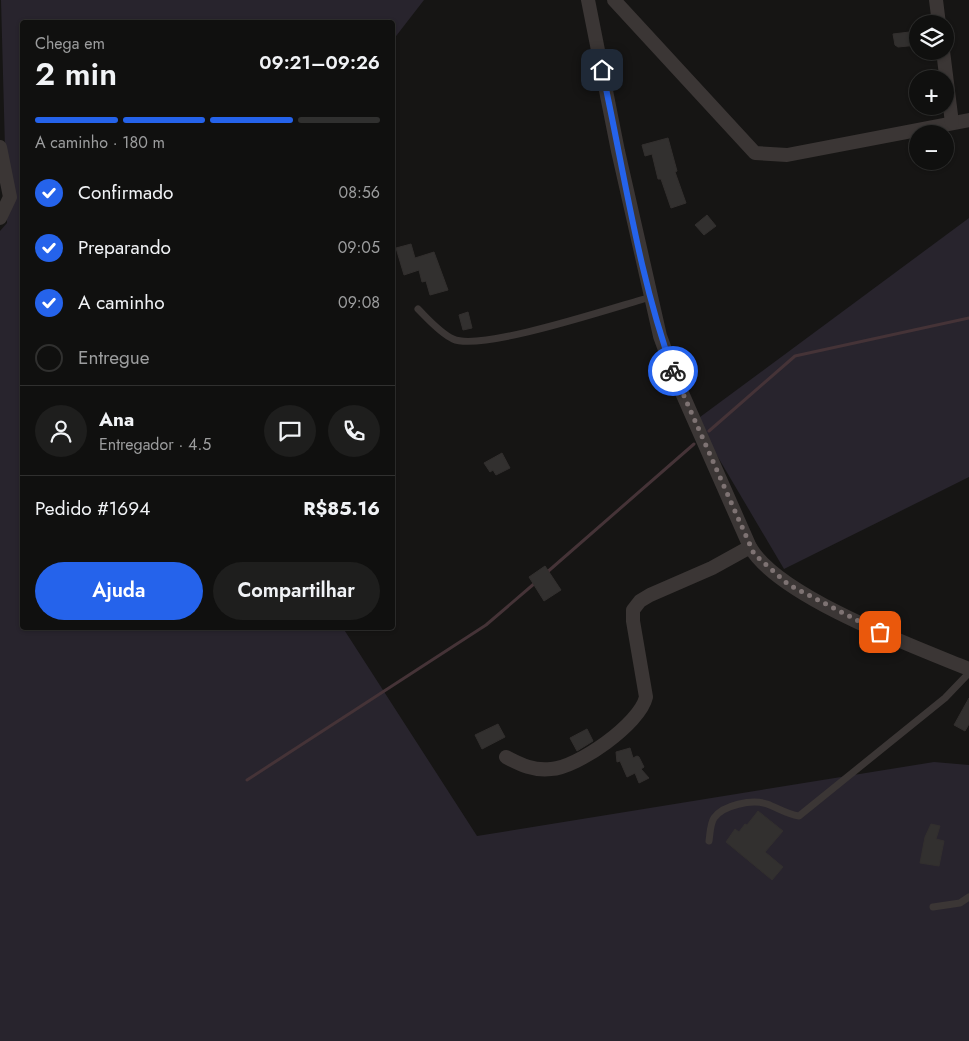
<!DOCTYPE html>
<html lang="pt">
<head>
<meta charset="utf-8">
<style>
  :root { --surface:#10100f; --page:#1e1e1d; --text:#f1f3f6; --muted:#9c9d9e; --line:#30302f; --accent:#2563eb }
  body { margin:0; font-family:Jost,sans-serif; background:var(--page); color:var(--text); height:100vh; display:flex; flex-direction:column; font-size:19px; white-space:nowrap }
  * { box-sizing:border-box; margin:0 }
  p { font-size:16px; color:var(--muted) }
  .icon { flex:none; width:28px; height:28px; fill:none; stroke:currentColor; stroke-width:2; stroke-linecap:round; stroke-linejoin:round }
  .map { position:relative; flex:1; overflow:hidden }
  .panel { position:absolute; left:20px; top:20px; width:375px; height:610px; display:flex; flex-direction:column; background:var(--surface); border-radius:5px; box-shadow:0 1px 4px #0004,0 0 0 1px var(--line) }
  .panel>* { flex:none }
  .tools { position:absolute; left:909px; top:15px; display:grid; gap:10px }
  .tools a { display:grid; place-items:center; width:45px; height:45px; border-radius:50%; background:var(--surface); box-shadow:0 1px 4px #0004,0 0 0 1px var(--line); font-size:25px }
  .pin { position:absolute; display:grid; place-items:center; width:42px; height:42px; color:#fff; margin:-21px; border-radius:10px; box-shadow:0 2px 8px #0006 }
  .courier { position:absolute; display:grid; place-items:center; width:50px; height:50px; margin:-25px; border:4px solid #2563eb; border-radius:50%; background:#fff; color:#222; box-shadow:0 1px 6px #0007 }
  .overview em { font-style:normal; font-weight:600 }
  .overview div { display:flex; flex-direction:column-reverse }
  .overview { display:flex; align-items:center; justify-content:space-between; height:85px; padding:0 15px }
  h1 { font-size:32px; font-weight:600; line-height:38px }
  .bar { display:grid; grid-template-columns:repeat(4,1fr); gap:8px 5px; align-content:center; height:60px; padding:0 15px }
  .bar i { height:6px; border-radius:4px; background:var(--line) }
  .bar .active { background:var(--accent) }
  .bar p { grid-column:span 4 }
  .line { display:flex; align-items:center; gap:12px; padding:0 15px; border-top:1px solid var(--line) }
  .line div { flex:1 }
  .round { display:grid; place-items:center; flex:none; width:52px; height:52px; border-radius:26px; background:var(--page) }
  ol { padding:0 15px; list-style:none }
  li { display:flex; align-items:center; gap:15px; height:55px }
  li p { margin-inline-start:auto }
  li .icon { padding:5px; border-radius:50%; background:var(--accent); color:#fff; stroke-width:4 }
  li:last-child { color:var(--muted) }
  li i { width:28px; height:28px; border:2px solid var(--line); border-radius:50% }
  .action { display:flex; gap:10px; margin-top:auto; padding:10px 15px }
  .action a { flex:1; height:58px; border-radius:30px; background:var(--accent); color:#fff; font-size:20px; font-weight:600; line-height:58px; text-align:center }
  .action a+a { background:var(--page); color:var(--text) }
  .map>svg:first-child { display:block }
</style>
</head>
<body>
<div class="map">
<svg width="969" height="1041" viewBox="0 0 969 1041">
  <rect width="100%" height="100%" fill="#161514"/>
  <!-- green -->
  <g fill="#28242d">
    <polygon points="1,0 424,0 393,40 392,22 22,22 22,628 343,628 477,836 934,762 969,765 969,1041 0,1041 0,231 7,223"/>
    <polygon points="969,218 969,477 784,569 696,420"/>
  </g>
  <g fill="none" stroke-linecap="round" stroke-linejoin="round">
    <!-- stream -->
    <g stroke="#453337" stroke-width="3">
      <polyline points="709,431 795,356 969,318"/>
      <polyline points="545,574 694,444"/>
      <polyline points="247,780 486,625 535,583"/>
    </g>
  </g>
  <!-- building -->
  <g fill="#32302f" stroke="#322f2e">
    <polygon points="918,31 918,45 898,47 895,45 893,34"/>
    <polygon points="668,138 677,171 675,172 686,203 671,208 661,179 658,179 652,154 645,156 642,145"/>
    <polygon points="707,215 716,226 704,235 695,225"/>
    <polygon points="411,244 415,258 434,252 448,290 430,295 426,281 422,282 419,270 404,275 396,248"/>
    <polygon points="468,312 472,328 463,330 459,315"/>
    <polygon points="502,453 510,468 496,475 493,470 490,472 484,463"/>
    <polygon points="545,566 561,590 544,601 529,577"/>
    <polygon points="969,698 969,724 965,731 954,725"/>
    <polygon points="498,724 505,737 482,749 475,735"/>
    <polygon points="587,729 593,741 577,751 570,738"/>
    <polygon points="630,748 633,758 637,756 639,757 644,767 641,769 649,778 639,783 635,773 627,777 620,761 617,762 616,752"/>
    <polygon points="758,811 783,831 765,852 783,867 772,880 726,842 735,829 739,832 745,824 747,825"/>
    <polygon points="931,824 940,826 936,839 944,841 939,866 920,863 925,837"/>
  </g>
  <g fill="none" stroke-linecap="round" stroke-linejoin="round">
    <!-- lane -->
    <g stroke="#3b3635" stroke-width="7">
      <path d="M418,309C428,319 440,333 453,339C481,352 615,307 651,297"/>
      <path d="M709,841C710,835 710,824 714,818C723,805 752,799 767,804C778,808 786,814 799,816L945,698L969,673"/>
      <polyline points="933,907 960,903 969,897"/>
    </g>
    <!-- street -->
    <g stroke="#3b3635" stroke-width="14">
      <path d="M588,0L618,151L660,336L675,377L750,547C779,597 915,647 969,669"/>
      <polyline points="614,0 755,153 787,155 969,120"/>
      <polyline points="936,0 939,24"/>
      <polyline points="943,51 952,123"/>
      <polyline points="0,147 10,197 0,218"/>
      <path d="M506,757C521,765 534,771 551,769C577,768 640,724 646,697L633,621V610L640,601L650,595L712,568L750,547"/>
    </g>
  </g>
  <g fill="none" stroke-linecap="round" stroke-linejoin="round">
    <!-- done -->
    <polyline stroke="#7e7373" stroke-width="5" stroke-dasharray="0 9" points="673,371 754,554 789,585 880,632"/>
    <!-- route -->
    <path stroke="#2563eb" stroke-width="6" d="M602,70C624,170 638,274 673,371"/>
  </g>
</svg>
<div class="tools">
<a><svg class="icon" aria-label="layers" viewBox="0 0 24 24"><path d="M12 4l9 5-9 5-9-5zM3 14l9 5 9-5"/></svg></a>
<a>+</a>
<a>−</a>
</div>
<div class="pin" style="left:880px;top:632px;background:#ea580c"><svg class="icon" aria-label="bag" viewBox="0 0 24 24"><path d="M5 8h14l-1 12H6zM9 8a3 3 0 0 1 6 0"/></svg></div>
<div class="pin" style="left:602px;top:70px;background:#1f2937"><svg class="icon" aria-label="home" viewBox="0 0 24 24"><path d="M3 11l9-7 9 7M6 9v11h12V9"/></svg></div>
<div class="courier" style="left:673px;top:371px"><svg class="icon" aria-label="bike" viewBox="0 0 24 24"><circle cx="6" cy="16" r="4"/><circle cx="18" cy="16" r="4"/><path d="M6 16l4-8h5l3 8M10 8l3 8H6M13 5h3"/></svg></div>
<section class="panel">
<div class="overview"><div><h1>2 min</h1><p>Chega em</p></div><em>09:21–09:26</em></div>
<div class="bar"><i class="active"></i><i class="active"></i><i class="active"></i><i></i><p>A caminho · 180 m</p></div>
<ol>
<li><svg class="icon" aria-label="check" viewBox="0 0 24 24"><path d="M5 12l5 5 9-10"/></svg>Confirmado<p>08:56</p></li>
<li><svg class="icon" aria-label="check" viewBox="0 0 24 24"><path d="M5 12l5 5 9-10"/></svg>Preparando<p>09:05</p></li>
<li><svg class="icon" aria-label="check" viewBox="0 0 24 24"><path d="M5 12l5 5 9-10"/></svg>A caminho<p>09:08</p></li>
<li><i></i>Entregue</li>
</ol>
<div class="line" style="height:90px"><a class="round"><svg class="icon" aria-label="person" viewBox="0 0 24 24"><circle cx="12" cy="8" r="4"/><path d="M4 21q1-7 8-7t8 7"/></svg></a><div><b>Ana</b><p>Entregador · 4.5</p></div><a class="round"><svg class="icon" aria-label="chat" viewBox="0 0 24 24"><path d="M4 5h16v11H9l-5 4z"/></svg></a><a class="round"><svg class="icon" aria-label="phone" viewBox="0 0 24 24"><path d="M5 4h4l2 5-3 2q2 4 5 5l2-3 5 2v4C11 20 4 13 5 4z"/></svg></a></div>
<div class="line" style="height:65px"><div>Pedido #1694</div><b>R$85.16</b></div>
<div class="action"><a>Ajuda</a><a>Compartilhar</a></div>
</section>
</div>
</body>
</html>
